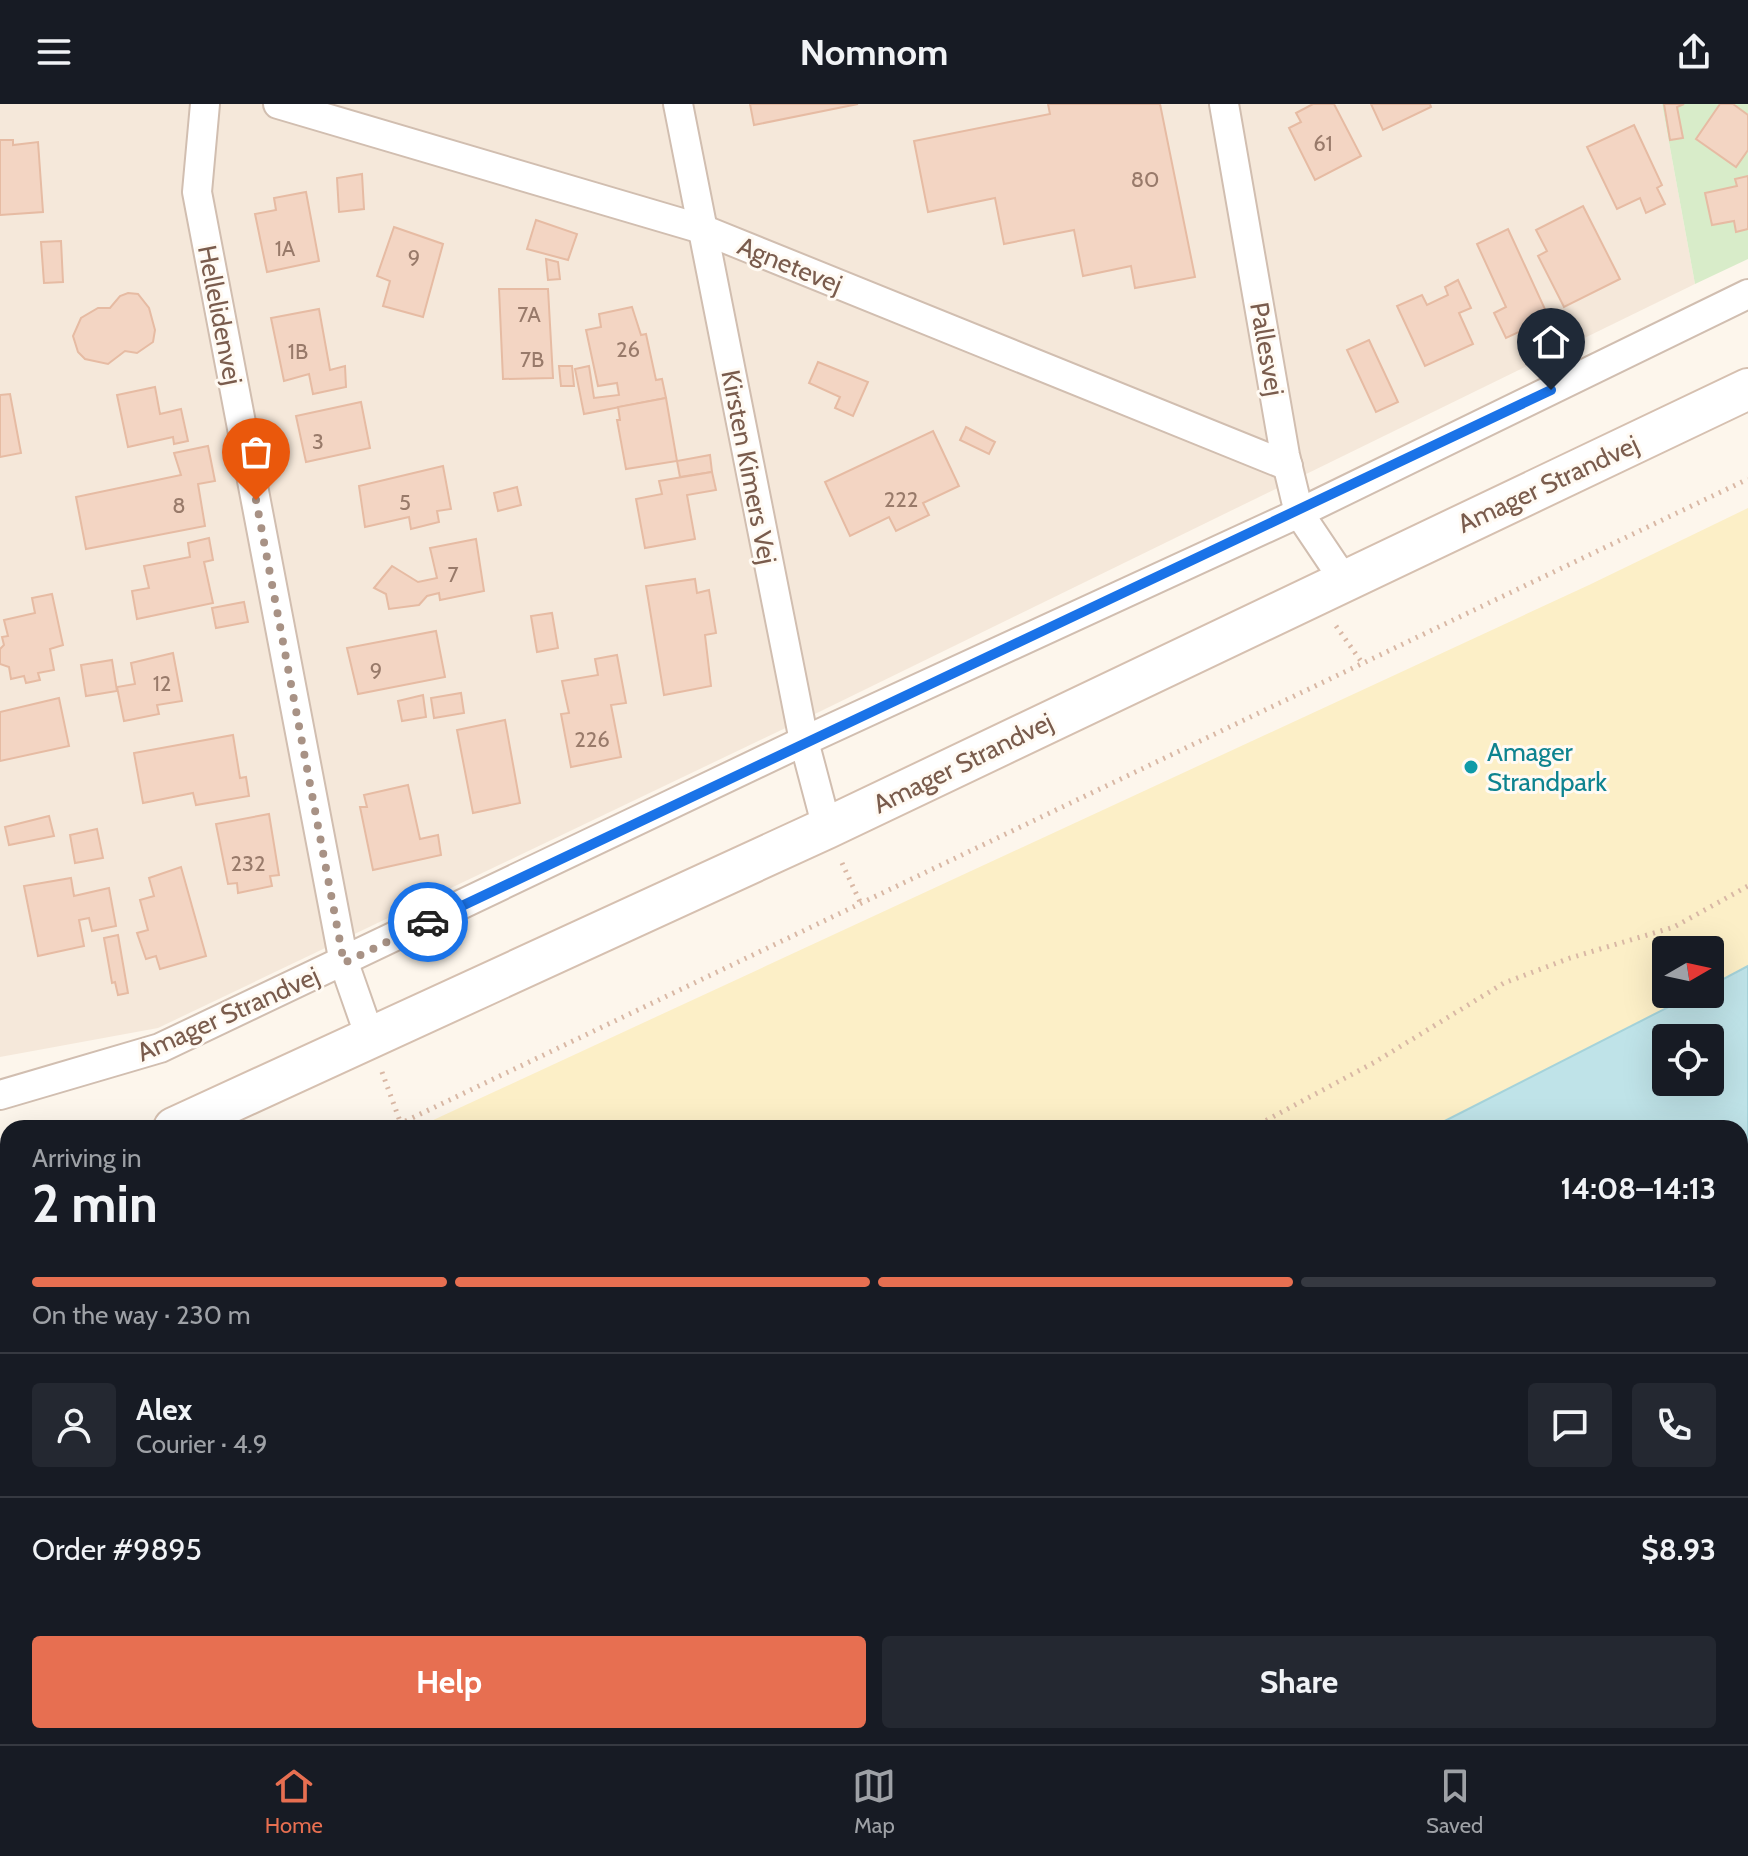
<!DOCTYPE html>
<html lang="en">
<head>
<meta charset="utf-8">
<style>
  :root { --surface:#171b24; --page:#242831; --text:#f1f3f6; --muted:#9ea1a6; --line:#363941; --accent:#e76f51 }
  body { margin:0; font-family:Cabin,sans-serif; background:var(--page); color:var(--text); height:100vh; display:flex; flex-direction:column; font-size:30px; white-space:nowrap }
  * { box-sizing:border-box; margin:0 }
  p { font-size:26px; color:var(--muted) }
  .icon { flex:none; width:44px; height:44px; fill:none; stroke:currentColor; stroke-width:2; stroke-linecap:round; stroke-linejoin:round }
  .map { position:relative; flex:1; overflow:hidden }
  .side { position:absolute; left:0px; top:1016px; width:1748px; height:624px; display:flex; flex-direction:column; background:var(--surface); border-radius:24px 24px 0 0; box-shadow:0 8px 32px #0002 }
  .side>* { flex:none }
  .needle { width:52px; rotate:81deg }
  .fabs { position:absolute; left:1652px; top:832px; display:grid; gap:16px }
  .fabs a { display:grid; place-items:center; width:72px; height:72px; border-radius:8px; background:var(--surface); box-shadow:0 8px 32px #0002; font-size:40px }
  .pin { position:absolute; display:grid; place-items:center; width:68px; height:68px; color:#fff; margin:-82px -34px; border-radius:50% 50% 50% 0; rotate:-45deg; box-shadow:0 0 8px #0007 }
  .pin .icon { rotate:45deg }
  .courier { position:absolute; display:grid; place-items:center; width:80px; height:80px; margin:-40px; border:6px solid #1a73e8; border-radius:50%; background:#fff; color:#222; box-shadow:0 2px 10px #0007 }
  .headline em { font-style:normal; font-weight:700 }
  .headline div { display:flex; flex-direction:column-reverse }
  .headline { display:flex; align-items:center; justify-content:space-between; height:136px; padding:0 32px }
  h1 { font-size:52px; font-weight:700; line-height:60px }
  .bar { display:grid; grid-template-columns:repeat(4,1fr); gap:12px 8px; align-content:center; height:96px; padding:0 32px }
  .bar i { height:10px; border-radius:6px; background:var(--line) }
  .bar .selected { background:var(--accent) }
  .bar p { grid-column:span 4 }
  .line { display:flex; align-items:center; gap:20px; padding:0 32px; border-top:2px solid var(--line) }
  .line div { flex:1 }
  .round { display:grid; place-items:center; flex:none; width:84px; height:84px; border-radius:8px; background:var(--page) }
  .button { display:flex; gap:16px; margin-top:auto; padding:16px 32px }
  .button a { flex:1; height:92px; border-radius:8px; background:var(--accent); color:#fff; font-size:32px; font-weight:700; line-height:92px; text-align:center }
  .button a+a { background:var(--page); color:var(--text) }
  header { display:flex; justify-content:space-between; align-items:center; height:104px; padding:0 32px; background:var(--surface); font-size:36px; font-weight:700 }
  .dock { display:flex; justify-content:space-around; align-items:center; height:112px; border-top:2px solid var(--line); background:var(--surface); font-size:22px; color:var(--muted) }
  .dock a { display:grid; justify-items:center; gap:4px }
  .dock .selected { color:var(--accent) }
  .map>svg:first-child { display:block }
</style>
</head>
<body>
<header><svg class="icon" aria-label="menu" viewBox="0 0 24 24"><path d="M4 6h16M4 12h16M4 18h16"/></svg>Nomnom<svg class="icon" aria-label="share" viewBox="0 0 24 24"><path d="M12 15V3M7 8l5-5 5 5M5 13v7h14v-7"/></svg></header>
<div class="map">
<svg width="1748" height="1640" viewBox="0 0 1748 1640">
  <rect width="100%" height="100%" fill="#fdf6ec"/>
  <!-- residential -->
  <polygon fill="#f5e8da" points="0,0 1662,0 1695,180 819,608 158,924 0,953"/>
  <!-- green -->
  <g fill="#d8ecc9">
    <polygon points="1662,0 1748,0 1748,155 1695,180"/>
    <polygon points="0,1345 8,1348 8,1494 0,1457"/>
  </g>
  <!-- sand -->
  <g fill="#fcefc7">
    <polygon points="1748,404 1748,862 1710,882 1710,846 1666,846 1666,890 1694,890 1431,1024 416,1024 1589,481"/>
    <polygon points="87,1632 267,1632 251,1640 88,1640"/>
  </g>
  <!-- water -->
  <path fill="#bfe3e8" stroke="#a5d3da" stroke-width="2" fill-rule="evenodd" d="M1748,862V1640H251L267,1632H1740V1024H1431L1694,890H1710V882ZM1666,934H1710V978H1666Z"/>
  <!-- building -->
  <g fill="#f3d5c3" stroke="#e6bba3" stroke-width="2">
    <polygon points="750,0 858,0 754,21"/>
    <polygon points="1048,0 1160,0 1195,173 1135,184 1131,162 1083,172 1074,126 1004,140 995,94 928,108 914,37 1050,10"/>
    <polygon points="1313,0 1334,0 1361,52 1315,76 1289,24 1301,18 1296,9"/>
    <polygon points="1371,0 1430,0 1431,3 1383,26"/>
    <polygon points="1664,0 1684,0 1677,3 1683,34 1670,36"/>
    <polygon points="1720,0 1733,0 1748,11 1748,46 1736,63 1696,35"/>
    <polygon points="1634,21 1662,81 1657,84 1665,100 1646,109 1640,94 1617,105 1587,43"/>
    <polygon points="0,36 13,36 13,41 38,38 43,108 0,111"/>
    <polygon points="362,70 364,105 339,108 337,74"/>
    <polygon points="1748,72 1748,125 1736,128 1734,117 1712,121 1705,89 1737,82 1735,75"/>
    <polygon points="306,88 319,157 267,168 255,110 276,106 274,94"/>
    <polygon points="1583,102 1620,175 1564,203 1538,152 1547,147 1536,126"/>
    <polygon points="536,116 577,130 568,156 527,145"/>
    <polygon points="394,123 443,140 423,213 383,202 390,177 377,172"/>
    <polygon points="1508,125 1549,214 1506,234 1494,209 1506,203 1477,140"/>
    <polygon points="61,137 63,178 44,179 41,138"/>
    <polygon points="546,155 558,158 560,175 548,176"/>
    <polygon points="1458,176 1471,204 1459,209 1473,240 1425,262 1397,202 1422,191 1427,201 1448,191 1445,183"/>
    <polygon points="499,185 548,185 553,274 503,275"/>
    <polygon points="128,189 138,190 149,204 155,226 153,238 137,249 125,247 108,260 85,255 78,248 73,232 81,214 98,204 110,204 120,192"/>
    <polygon points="632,203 641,231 646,230 656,276 662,275 666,294 584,310 575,265 589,262 594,294 619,291 617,279 598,282 586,226 601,223 599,210"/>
    <polygon points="319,205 330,266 345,262 346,283 313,290 309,270 284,277 271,214"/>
    <polygon points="1369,236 1398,298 1376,308 1347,246"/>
    <polygon points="818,258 868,278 853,312 835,304 840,293 809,279"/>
    <polygon points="559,262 572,262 574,282 561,282"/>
    <polygon points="155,283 160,310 181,305 188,337 174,340 173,333 128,343 117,291"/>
    <polygon points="10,290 21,349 0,353 0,291"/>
    <polygon points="666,294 677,357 626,365 617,316 620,316 618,303"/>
    <polygon points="361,298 370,344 306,358 296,312"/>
    <polygon points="966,323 995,338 989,350 960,336"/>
    <polygon points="933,327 959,382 923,399 929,411 896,427 889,413 850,432 825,378"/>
    <polygon points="208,342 215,377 198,380 205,422 86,445 76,393 181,371 174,349"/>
    <polygon points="710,351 712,368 680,373 677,357"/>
    <polygon points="443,362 451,405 437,407 439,418 411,425 409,413 365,423 359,382"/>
    <polygon points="712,368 716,386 687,391 695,435 645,444 636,395 662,390 659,377"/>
    <polygon points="517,383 521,401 498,407 494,389"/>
    <polygon points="209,434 213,456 204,458 213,499 137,515 132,487 149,484 144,462 190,453 188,439"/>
    <polygon points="476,435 484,487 440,496 439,489 427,492 419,501 389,505 386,490 374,484 392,462 418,478 437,474 430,444"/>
    <polygon points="695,475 697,489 709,486 716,529 705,531 711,582 664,591 646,482"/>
    <polygon points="52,490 63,541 50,545 54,566 38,569 40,576 26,579 24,572 11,575 9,563 0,560 0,545 4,541 2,533 8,532 4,516 35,509 32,494"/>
    <polygon points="244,498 248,518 216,524 212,504"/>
    <polygon points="552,509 558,544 537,548 531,512"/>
    <polygon points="436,527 445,573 358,590 347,544"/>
    <polygon points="173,549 182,597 157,601 159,610 124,617 117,583 135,580 131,559"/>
    <polygon points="617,551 626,599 611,601 621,653 571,663 561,610 569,609 562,577 598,571 595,555"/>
    <polygon points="112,556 117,587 86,592 81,561"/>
    <polygon points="461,589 464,609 434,614 431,594"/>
    <polygon points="423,591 426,613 402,617 398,597"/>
    <polygon points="59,594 69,642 0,657 0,608"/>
    <polygon points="505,616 520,699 473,709 457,626"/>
    <polygon points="233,631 240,674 246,673 249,692 196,701 193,689 143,699 134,649"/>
    <polygon points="408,681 420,735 438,731 441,751 373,766 360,703 367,703 364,691"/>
    <polygon points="269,710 279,771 270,772 272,782 238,789 237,779 228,780 216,720"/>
    <polygon points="49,712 54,732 9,741 5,723"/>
    <polygon points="97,725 103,754 75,759 70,731"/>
    <polygon points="181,763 206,852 160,865 156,852 146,855 137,829 148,826 140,796 154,792 149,774"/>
    <polygon points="71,774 74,792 109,784 116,822 92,827 89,814 79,816 84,842 38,852 24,782"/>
    <polygon points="118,831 128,889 118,891 115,878 112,879 104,834"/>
  </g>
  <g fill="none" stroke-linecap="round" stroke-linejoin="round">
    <defs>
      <g id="street">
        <polyline points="205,0 197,88 344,859 371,936"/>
        <polyline points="278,0 702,125 1288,362"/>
        <polyline points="678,0 804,637 827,724"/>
        <polyline points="1224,0 1285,351 1299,409 1344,476"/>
        <polyline points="0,991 160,944 804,637 1299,409 1748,190"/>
      </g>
      <g id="secondary">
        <polyline points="174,1024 827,724 1748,285"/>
        <polyline points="0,1104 8,1100"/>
      </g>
    </defs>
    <!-- street casing -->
    <use href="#street" stroke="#d1beb0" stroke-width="32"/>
    <!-- secondary casing -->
    <use href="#secondary" stroke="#d6c0b0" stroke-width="44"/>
    <!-- path -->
    <g stroke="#d9b8a5" stroke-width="5" stroke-dasharray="2 6" stroke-linecap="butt">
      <polyline points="1336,522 1363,560"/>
      <polyline points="842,759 862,802"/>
      <polyline points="382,968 401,1020"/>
      <polyline points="391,1024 1748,375"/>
      <polyline points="1252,1024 1375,958 1504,879 1570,854 1674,823 1748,782"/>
      <polyline points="0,1191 8,1188"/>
      <polyline points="185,1640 199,1632"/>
    </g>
    <!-- street -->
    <use href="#street" stroke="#fff" stroke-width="28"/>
    <!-- secondary -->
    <use href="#secondary" stroke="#fff" stroke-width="40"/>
  </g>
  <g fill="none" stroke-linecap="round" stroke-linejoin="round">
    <!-- done -->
    <polyline stroke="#a89285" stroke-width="8" stroke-dasharray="0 14.4" points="256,396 344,859 428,818"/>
    <!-- route -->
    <polyline stroke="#1a73e8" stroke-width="10" points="428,818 1551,286"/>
  </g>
  <!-- markers -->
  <circle fill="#0f9aa8" stroke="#fffaf3" stroke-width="3" cx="1471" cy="663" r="8"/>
  <g text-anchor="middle" stroke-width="6" stroke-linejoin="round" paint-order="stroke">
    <!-- number labels -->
    <g font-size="22" fill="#987a6a">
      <text x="1323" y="47">61</text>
      <text x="1145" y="83">80</text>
      <text x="285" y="152">1A</text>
      <text x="414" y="161">9</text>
      <text x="529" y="218">7A</text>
      <text x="628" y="253">26</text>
      <text x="298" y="255">1B</text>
      <text x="532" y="263">7B</text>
      <text x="318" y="345">3</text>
      <text x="901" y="403">222</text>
      <text x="405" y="406">5</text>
      <text x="179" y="409">8</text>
      <text x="453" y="478">7</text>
      <text x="376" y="574">9</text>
      <text x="162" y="587">12</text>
      <text x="592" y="643">226</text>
      <text x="248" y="767">232</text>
    </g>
    <!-- street labels -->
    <g font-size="26" fill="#7a5c4d" stroke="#fffaf3">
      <text transform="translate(790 161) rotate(22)" y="9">Agnetevej</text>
      <text transform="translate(220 211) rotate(79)" y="9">Hellelidenvej</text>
      <text transform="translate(1267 245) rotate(80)" y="9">Pallesvej</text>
      <text transform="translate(749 363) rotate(79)" y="9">Kirsten Kimers Vej</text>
      <text transform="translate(1548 380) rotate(-25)" y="9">Amager Strandvej</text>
      <text transform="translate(963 659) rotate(-26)" y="9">Amager Strandvej</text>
      <text transform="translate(228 910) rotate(-24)" y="9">Amager Strandvej</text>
    </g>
    <!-- culture labels -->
    <g font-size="26" fill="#0d838f" stroke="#fffaf3" text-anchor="start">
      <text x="1487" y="657">Amager<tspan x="1487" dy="30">Strandpark</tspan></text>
    </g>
  </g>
</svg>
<div class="fabs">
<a><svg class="needle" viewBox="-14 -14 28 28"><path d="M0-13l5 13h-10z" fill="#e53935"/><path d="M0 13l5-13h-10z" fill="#9ea1a6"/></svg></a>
<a><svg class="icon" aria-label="locate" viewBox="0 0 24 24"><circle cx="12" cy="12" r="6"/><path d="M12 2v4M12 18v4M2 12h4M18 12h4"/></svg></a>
</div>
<div class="pin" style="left:256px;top:396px;background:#ea580c"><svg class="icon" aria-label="bag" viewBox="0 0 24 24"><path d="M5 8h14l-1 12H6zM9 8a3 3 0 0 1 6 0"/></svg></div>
<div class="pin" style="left:1551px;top:286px;background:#1f2937"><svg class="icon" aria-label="home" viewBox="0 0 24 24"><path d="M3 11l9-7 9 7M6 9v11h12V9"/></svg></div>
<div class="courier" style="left:428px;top:818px"><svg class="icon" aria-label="car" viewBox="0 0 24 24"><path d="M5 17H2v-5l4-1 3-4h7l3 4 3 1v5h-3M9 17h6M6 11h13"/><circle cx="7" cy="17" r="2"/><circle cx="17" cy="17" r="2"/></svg></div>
<section class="side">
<div class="headline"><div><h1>2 min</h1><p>Arriving in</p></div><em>14:08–14:13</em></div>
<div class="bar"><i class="selected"></i><i class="selected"></i><i class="selected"></i><i></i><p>On the way · 230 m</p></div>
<div class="line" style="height:144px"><a class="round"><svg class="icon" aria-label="person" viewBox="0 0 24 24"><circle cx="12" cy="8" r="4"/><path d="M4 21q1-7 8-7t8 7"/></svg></a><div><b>Alex</b><p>Courier · 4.9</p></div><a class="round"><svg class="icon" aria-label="chat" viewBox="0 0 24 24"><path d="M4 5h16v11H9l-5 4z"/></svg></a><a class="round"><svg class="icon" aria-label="phone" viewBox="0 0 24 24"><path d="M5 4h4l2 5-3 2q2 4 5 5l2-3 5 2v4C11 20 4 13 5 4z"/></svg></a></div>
<div class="line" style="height:104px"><div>Order #9895</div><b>$8.93</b></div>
<div class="button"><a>Help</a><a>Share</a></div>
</section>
</div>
<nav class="dock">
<a class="selected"><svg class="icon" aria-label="home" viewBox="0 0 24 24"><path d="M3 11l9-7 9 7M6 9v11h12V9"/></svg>Home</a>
<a><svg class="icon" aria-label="map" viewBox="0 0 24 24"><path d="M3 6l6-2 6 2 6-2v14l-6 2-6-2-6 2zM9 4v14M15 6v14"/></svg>Map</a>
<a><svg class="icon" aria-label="saved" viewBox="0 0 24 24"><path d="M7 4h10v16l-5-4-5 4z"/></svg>Saved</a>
</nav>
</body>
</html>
